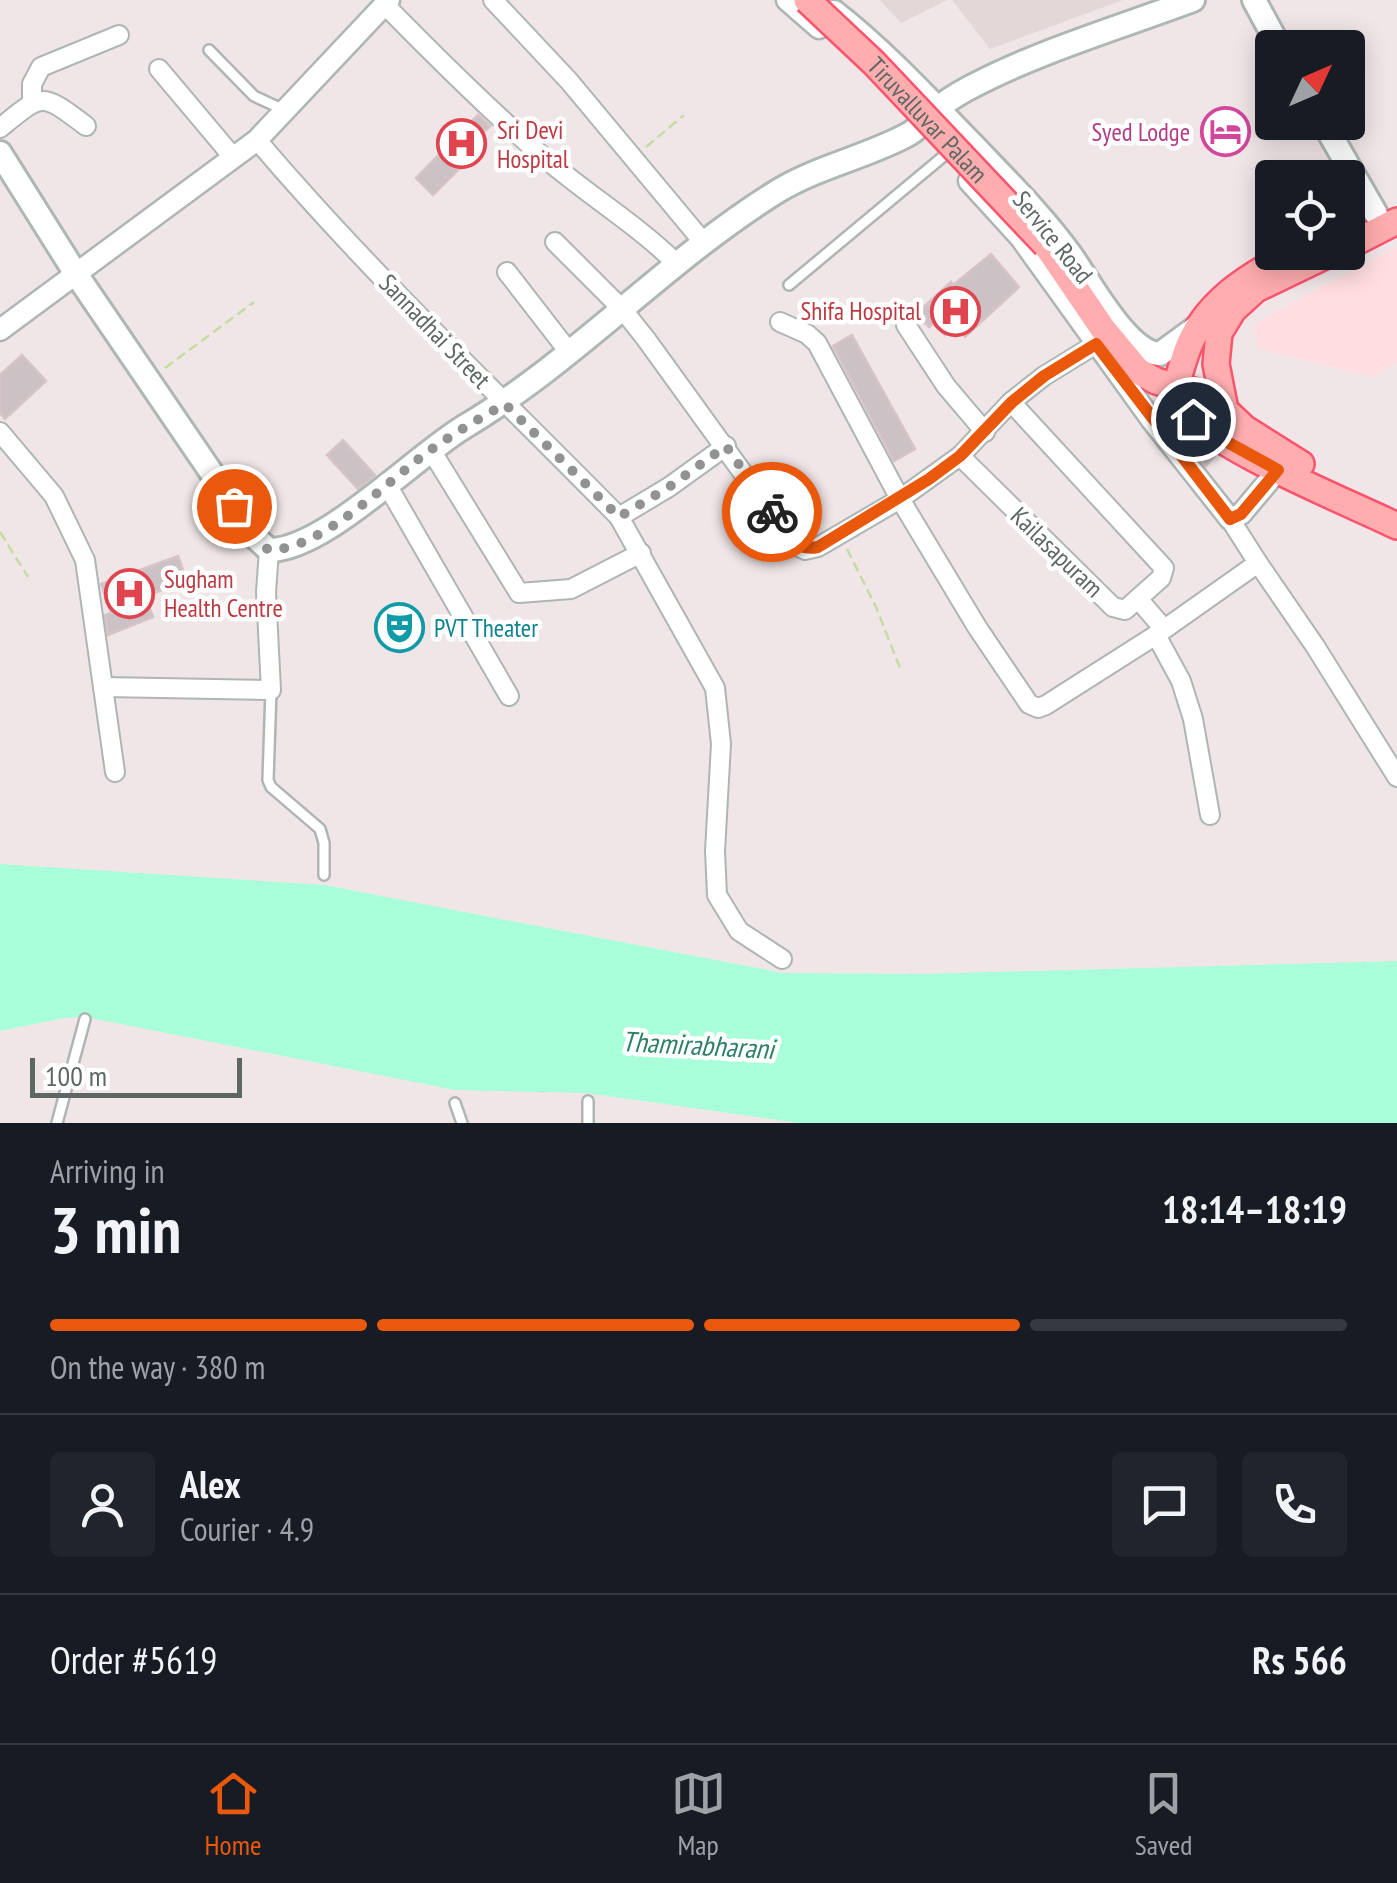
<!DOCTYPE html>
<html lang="en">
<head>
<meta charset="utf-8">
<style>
  :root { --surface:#171b24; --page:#20242c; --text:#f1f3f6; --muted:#9ea1a6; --line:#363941; --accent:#ea580c }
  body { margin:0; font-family:"PT Sans Narrow",sans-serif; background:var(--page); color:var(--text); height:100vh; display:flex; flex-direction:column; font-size:38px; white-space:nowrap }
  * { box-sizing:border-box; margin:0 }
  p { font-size:32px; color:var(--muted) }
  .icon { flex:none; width:55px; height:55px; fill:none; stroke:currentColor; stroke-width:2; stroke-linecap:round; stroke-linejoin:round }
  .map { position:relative; height:1123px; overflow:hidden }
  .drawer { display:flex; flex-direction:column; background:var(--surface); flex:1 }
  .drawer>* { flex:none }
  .needle { width:65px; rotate:46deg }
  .controls { position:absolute; left:1255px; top:30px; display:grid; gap:20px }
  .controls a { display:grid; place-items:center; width:110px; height:110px; border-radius:10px; background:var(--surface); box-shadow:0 5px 25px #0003; font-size:50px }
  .scale { position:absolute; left:30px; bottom:25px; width:212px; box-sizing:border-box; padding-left:10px; border:5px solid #5d6764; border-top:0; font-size:28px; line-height:35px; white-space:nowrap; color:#5d6764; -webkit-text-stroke:8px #fff; paint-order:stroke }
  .pin { position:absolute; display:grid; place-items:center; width:85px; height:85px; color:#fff; margin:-42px; border:5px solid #fff; border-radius:50%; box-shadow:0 2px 10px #0007 }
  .courier { position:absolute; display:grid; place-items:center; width:100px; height:100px; margin:-50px; border:8px solid #ea580c; border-radius:50%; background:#fff; color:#222; box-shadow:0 2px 12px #0007 }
  .overview em { font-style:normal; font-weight:700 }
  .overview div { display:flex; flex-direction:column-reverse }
  .overview { display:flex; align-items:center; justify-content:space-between; height:170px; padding:0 50px }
  h1 { font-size:65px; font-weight:700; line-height:75px }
  .bar { display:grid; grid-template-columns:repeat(4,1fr); gap:15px 10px; align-content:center; height:120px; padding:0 50px }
  .bar i { height:12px; border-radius:8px; background:var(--line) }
  .bar .current { background:var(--accent) }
  .bar p { grid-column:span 4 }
  .line { display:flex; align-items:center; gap:25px; padding:0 50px; border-top:2px solid var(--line) }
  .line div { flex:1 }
  .round { display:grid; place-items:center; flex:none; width:105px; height:105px; border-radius:10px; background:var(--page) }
  .tab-bar { display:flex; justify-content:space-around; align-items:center; height:140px; border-top:2px solid var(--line); background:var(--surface); font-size:28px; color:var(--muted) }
  .tab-bar a { display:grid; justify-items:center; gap:5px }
  .tab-bar .current { color:var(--accent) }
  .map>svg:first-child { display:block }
</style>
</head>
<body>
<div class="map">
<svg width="1397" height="1123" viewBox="0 0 1397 1123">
  <rect width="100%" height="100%" fill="#f1e6e7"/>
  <!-- commercial -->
  <polygon fill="#ffdde0" points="1397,246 1397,362 1372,377 1258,349 1254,324"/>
  <!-- education -->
  <g fill="#e3d7d8">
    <polygon points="880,0 947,0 901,23"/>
    <polygon points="952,0 1123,0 990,49"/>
  </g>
  <!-- water -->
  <polygon fill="#a8ffd9" points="0,864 324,885 783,973 922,974 1397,961 1397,1123 799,1123 586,1093 455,1090 85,1017 64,1018 0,1031"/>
  <!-- building -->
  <g fill="#ccc2c5" stroke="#d6c4c7" stroke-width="2.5">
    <polygon points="478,115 490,126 456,161 462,166 433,195 416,178"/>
    <polygon points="991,254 1019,287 965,337 955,326 945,335 934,323 929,327 916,314 951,282 953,285"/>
    <polygon points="852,335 915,449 894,461 833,346"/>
    <polygon points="22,355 46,381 5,419 0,413 0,375"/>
    <polygon points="343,440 375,475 358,489 327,455"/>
    <polygon points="1202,446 1215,455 1206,466 1196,453"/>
    <polygon points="178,556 187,581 145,596 153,617 108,635 105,615 111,613 101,584"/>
  </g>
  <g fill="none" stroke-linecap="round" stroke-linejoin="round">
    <defs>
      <g id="service">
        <polyline points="209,50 254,96 282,109"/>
        <polyline points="789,285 945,155"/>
        <polyline points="271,690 268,780 271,787 320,829 324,843 324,875"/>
        <polyline points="455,1103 462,1123"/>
        <polyline points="57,1123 85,1019"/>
        <polyline points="588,1123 588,1101"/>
      </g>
      <g id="minor">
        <polyline points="493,0 569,81 704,243"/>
        <path d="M384,4C434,55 485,106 539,153C583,192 634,222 676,263"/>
        <polyline points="159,69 233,157"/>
        <polyline points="32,102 32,84 41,67 119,35"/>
        <path d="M0,128C43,93 41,92 86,126"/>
        <path d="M257,140C370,273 497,393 619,517"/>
        <polyline points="555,242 623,310 646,339 795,545 805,550 818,547 900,499 817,343 807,334 780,322"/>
        <polyline points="507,272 569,352"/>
        <polyline points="906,325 946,386 985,432"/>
        <polyline points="1096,344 1044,376 1011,402 960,456 900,499 977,627 1029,704 1038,708 1046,705 1156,635 1181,681 1193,719 1210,815"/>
        <polyline points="0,432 54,496 85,560 115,772"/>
        <polyline points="726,446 669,487 619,517 715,688 721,744 715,851 717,895 739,931 782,959"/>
        <polyline points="431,450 519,593 571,589 641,553"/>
        <polyline points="960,456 1113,607 1125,610 1161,578 1164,568 1011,402"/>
        <polyline points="386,483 509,696"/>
        <polyline points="1230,519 1258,563"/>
        <polyline points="1139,600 1164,629"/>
        <polyline points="1156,635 1258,563 1315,646 1397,777"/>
        <polyline points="104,687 271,690 266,592 269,550"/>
      </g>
      <g id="tertiary">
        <polyline points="787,0 819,28"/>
        <polyline points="969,181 1020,237 1151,419 1230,519 1241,514 1278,470"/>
        <polyline points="0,330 257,140 389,0"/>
      </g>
      <g id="secondary">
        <polyline points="1254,0 1280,48"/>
        <path d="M834,12C885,52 928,99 973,145C1006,180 1042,215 1070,254C1089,280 1127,353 1160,354L1201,324"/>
        <polyline points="1323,122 1376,214"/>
        <path d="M0,153L76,274L256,538L269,550C324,550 413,458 464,427C577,360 666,260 778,191C819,166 867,157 909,134C921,127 927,117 937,109C946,101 958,94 969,88C1039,51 1118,28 1193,0"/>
      </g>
      <g id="primary">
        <polyline points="1046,245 1103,329 1138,371 1156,381 1200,393 1225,410"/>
        <polyline points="1348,246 1397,221"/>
        <path d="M1294,252C1248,276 1202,303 1185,356C1180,372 1172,391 1182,407C1208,446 1350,503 1397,526"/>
        <polyline points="1301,464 1244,428 1225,410 1216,364 1219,333 1233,310 1256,289 1333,252"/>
      </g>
    </defs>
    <!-- service casing -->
    <use href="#service" stroke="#aeb6b5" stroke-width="14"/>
    <!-- minor casing -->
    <use href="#minor" stroke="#aeb6b5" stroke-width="22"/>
    <!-- tertiary casing -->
    <use href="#tertiary" stroke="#aeb6b5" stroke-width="25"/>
    <!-- secondary casing -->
    <use href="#secondary" stroke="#aeb7b4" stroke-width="28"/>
    <!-- primary casing -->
    <use href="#primary" stroke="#fa556e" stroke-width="30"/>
    <!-- path -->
    <g stroke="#c6dca3" stroke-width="2.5" stroke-dasharray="10 5" stroke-linecap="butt">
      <polyline points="646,147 684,115"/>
      <polyline points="165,368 254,302"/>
      <polyline points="0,532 28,577"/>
      <polyline points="847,549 876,607 900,668"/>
    </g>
    <!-- service -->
    <use href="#service" stroke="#fff" stroke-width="9"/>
    <!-- minor -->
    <use href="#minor" stroke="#fff" stroke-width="18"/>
    <!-- tertiary -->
    <use href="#tertiary" stroke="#fff" stroke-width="20"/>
    <!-- secondary -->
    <use href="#secondary" stroke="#fff" stroke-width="22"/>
    <!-- primary -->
    <use href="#primary" stroke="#ffadaf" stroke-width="25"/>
    <defs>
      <g id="primary-bridge">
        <path id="s1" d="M807,0L874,63L1046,245"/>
      </g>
    </defs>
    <!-- primary-bridge casing -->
    <use href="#primary-bridge" stroke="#fa556e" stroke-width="30" stroke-linecap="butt"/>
    <!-- primary-bridge -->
    <use href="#primary-bridge" stroke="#ffadaf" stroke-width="25"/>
  </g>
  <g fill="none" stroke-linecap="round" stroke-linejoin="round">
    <!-- done -->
    <path stroke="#919392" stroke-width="10" stroke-dasharray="0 18" d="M234,506L268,550C323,550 388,480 432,449C456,432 480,418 505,404L619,517L669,487L726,446L772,512"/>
    <!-- route -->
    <path stroke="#ea580c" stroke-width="12" d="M772,512C784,531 793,552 818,547L929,479L960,456L1012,402L1044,376L1096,344L1230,519L1241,514L1278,470L1218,437L1193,419"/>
  </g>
  <!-- icons -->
  <defs>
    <symbol id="hotel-ring" viewBox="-11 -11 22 22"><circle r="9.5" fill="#fff" stroke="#d1479c" stroke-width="1.5"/><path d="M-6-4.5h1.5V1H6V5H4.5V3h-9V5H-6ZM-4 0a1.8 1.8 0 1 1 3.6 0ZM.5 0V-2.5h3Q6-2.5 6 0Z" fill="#d1479c"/></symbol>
    <symbol id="hospital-ring" viewBox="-11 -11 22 22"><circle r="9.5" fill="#fff" stroke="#e0444e" stroke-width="1.5"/><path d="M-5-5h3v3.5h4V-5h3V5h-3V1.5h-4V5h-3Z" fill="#e0444e"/></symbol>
    <symbol id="theatre-ring" viewBox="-11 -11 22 22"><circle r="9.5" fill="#fff" stroke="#0f9aa8" stroke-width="1.5"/><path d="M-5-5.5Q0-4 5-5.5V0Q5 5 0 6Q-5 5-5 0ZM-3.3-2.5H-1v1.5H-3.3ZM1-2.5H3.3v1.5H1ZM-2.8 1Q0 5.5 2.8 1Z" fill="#0f9aa8"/></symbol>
  </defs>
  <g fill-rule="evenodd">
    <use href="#hotel-ring" x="1198" y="104" width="55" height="55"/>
    <use href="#hospital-ring" x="434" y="116" width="55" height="55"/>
    <use href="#hospital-ring" x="928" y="284" width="55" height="55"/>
    <use href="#hospital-ring" x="102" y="566" width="55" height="55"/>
    <use href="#theatre-ring" x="372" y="600" width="55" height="55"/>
  </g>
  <g text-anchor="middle" stroke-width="9" stroke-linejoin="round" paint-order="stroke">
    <!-- street labels -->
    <g font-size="25" fill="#5d6764" stroke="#fff">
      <text dy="9" stroke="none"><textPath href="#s1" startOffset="170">Tiruvalluvar Palam</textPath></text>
      <text transform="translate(1053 237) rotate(51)" y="9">Service Road</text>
      <text transform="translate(435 331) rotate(46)" y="9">Sannadhai Street</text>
      <text transform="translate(1057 552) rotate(44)" y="9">Kailasapuram</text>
    </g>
    <!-- health labels -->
    <g font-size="25" fill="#be3a42" stroke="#fff" text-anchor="start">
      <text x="497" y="139">Sri Devi<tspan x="497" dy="29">Hospital</tspan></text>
      <text x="921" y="320" text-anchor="end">Shifa Hospital</text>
      <text x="164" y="588">Sugham<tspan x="164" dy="29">Health Centre</tspan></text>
    </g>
    <!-- hotel labels -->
    <g font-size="25" fill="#b23c85" stroke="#fff" text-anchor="end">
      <text x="1190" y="141">Syed Lodge</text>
    </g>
    <!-- culture labels -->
    <g font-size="25" fill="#0d838f" stroke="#fff" text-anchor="start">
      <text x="434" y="637">PVT Theater</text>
    </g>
    <!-- water labels -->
    <g font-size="28" font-style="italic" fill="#2e8163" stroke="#fff">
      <text transform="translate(698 1045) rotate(3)" y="10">Thamirabharani</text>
    </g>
  </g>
</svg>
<div class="controls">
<a><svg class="needle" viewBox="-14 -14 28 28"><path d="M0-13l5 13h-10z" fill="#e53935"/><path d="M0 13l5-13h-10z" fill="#9ea1a6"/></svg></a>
<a><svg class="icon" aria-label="locate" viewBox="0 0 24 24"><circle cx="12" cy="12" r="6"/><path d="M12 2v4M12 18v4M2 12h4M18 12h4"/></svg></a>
</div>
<div class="scale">100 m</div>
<div class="pin" style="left:234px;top:506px;background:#ea580c"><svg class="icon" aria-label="bag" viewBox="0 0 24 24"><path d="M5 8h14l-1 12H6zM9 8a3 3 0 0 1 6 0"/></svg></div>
<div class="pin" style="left:1193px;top:419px;background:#1f2937"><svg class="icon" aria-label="home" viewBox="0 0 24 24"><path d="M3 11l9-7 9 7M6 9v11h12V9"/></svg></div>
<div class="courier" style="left:772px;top:512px"><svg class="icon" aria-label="bike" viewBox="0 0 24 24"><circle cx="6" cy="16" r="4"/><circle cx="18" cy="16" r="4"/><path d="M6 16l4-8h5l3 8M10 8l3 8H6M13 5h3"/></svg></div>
</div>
<section class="drawer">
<div class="overview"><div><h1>3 min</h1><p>Arriving in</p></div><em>18:14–18:19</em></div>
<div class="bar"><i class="current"></i><i class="current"></i><i class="current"></i><i></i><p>On the way · 380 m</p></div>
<div class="line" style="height:180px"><a class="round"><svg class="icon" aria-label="person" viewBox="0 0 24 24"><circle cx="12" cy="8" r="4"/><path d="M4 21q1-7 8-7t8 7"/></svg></a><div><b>Alex</b><p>Courier · 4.9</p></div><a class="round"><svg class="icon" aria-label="chat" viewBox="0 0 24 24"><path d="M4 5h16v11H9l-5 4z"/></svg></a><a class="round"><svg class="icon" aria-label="phone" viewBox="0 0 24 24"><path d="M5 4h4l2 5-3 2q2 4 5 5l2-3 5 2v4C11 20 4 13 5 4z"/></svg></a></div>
<div class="line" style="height:130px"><div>Order #5619</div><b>Rs 566</b></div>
</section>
<nav class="tab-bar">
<a class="current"><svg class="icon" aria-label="home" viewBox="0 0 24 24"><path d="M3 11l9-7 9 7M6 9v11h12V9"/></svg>Home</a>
<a><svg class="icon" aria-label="map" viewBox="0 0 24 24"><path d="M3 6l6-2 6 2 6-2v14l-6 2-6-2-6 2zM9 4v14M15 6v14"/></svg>Map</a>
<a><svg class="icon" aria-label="saved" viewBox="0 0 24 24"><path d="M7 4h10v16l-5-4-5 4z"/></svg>Saved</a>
</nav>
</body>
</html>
